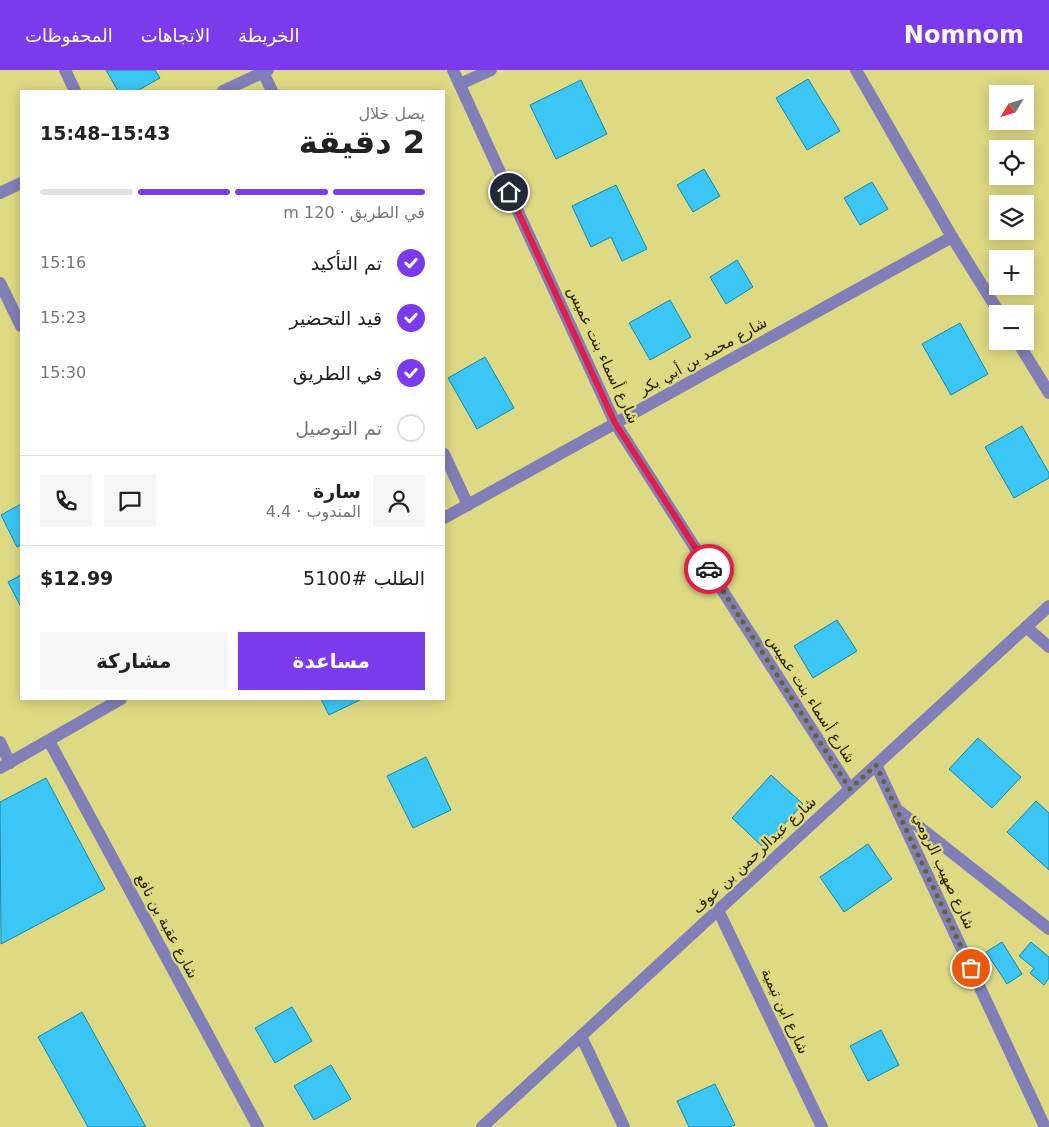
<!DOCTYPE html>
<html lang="ar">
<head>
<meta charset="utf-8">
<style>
  :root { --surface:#fff; --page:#f6f6f6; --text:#222; --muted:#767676; --line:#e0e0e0; --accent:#7c3aed }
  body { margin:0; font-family:"DejaVu Sans","Noto Sans Arabic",sans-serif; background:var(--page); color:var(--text); direction:rtl; height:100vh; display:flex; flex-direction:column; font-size:19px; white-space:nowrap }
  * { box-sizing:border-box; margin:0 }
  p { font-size:16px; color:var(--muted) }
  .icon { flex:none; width:28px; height:28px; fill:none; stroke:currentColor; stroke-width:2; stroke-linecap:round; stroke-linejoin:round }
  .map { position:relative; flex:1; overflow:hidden; direction:ltr }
  .drawer { position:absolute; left:20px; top:20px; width:425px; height:610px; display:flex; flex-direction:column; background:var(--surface); border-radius:0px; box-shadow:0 2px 12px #0003; direction:rtl }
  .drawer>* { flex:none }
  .needle { width:32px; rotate:232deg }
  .buttons { position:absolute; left:989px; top:15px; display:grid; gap:10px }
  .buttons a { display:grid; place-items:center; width:45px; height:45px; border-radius:0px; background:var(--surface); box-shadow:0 2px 12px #0003; font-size:25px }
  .pin { position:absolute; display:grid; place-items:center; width:42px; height:42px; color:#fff; margin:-21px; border:2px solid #fff; border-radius:50%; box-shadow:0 1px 5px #0007 }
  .courier { position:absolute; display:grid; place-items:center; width:50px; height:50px; margin:-25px; border:4px solid #e11d48; border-radius:50%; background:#fff; color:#222; box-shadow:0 1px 6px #0007 }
  .summary em { font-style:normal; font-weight:800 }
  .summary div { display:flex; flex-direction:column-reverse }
  .summary { display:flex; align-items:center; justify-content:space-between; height:85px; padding:0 20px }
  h1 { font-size:32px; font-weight:800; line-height:38px }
  .bar { display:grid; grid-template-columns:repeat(4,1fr); gap:8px 5px; align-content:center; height:60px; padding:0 20px }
  .bar i { height:6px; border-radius:4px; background:var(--line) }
  .bar .active { background:var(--accent) }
  .bar p { grid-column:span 4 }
  .line { display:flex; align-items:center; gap:12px; padding:0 20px; border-top:1px solid var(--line) }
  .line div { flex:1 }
  .round { display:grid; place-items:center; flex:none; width:52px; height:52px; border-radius:0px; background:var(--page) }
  ol { padding:0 20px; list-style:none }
  li { display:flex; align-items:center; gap:15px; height:55px }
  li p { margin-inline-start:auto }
  li .icon { padding:5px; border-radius:50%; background:var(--accent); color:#fff; stroke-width:4 }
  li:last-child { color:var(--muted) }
  li i { width:28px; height:28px; border:2px solid var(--line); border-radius:50% }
  .cta { display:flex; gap:10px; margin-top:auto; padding:10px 20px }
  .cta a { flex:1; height:58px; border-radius:0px; background:var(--accent); color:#fff; font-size:20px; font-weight:800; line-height:58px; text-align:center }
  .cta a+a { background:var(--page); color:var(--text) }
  header { display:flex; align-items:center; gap:30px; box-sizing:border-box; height:70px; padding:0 25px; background:var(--accent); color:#fff }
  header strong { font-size:24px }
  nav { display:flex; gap:28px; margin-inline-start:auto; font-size:18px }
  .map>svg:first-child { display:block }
</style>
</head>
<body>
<header>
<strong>Nomnom</strong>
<nav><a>الخريطة</a><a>الاتجاهات</a><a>المحفوظات</a></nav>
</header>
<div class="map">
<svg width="1049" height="1057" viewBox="0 0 1049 1057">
  <rect width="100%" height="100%" fill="#ded983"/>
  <!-- building -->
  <g fill="#3bc6f5" stroke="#1389ad">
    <polygon points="106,0 155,0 160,8 137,21 118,21"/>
    <polygon points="808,9 840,61 807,80 776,28"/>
    <polygon points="581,10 607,64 556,89 530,35"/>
    <polygon points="704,99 720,126 693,142 677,115"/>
    <polygon points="872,112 888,139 860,155 844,128"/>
    <polygon points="616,115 647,179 622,191 611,167 591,177 572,136"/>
    <polygon points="737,190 753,217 726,234 710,207"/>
    <polygon points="670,230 691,267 650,290 629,253"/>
    <polygon points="960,253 988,304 951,325 922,274"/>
    <polygon points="485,287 514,338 477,359 448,308"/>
    <polygon points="1022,356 1049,403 1049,408 1014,428 985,377"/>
    <polygon points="21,434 21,475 17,477 1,445"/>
    <polygon points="21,505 21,537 8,512"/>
    <polygon points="837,550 857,581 813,608 794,576"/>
    <polygon points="321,629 362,629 329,645"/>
    <polygon points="978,668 1021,707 992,738 949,699"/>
    <polygon points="426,687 451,740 413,758 387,706"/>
    <polygon points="771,705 803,734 763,777 732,748"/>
    <polygon points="46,708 105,819 1,874 0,732"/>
    <polygon points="1036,731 1049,743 1049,800 1007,762"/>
    <polygon points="868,774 892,809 844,842 820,807"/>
    <polygon points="1002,872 1022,904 1007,914 986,882"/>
    <polygon points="1031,872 1049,887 1049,908 1044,915 1030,903 1034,898 1019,886"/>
    <polygon points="292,937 312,971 275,993 255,958"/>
    <polygon points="82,942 146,1057 88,1057 38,967"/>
    <polygon points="881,960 899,995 868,1011 850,976"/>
    <polygon points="331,995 351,1029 314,1050 294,1016"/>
    <polygon points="715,1014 735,1055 729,1057 689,1057 677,1031"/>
  </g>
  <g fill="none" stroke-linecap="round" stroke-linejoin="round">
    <!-- minor -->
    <g stroke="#817fb8" stroke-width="12">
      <polyline points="65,0 75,21"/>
      <polyline points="262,0 272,21"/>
      <polyline points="453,0 615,353 850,719"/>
      <polyline points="856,0 952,167 1000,244"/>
      <polyline points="460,14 491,0"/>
      <polyline points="223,21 268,0"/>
      <polyline points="0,123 21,113"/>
      <polyline points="0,213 21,256"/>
      <polyline points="1017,271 1049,323"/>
      <polyline points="444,384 468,435"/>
      <polyline points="444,448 952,167"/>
      <polyline points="1026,557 1049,577"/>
      <polyline points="49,671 258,1057"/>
      <polyline points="0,672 10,693"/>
      <polyline points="876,695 1045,1057"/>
      <polyline points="0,698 121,629"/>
      <polyline points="899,741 1049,859"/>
      <polyline points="718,840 822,1057"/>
      <polyline points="581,966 624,1057"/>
      <polyline points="482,1057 1049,536"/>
    </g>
  </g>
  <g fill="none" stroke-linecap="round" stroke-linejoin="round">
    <!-- done -->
    <polyline stroke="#66632e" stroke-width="5" stroke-dasharray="0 9" points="709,499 850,719 876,695 971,898"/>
    <!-- route -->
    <polyline stroke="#e11d48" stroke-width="6" points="509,122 615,353 709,499"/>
  </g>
  <g text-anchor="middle" stroke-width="4.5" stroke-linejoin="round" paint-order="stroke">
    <!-- street labels -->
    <g font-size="15" fill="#262300" stroke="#ded983">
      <text transform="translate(603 285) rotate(65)" y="5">شارع أسماء بنت عميس</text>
      <text transform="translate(703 286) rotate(-29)" y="5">شارع محمد بن أبي بكر</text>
      <text transform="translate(811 629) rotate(57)" y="5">شارع أسماء بنت عميس</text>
      <text transform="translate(754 785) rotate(-43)" y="5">شارع عبدالرحمن بن عوف</text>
      <text transform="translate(944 801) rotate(65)" y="5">شارع صهيب الرومي</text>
      <text transform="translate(167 856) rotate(62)" y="5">شارع عقبة بن نافع</text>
      <text transform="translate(785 941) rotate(65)" y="5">شارع ابن تيمية</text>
    </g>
  </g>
</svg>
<div class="buttons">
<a><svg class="needle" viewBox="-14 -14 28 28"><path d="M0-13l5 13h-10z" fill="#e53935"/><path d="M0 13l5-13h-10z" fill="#767676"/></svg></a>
<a><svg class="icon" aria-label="locate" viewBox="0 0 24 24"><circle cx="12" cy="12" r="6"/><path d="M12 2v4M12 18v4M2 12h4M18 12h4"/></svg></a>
<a><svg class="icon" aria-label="layers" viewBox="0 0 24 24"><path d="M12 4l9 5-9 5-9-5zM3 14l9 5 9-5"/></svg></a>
<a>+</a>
<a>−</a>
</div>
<div class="pin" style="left:971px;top:898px;background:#ea580c"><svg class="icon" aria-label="bag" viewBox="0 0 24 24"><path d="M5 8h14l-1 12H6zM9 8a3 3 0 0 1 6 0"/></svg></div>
<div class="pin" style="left:509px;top:122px;background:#1f2937"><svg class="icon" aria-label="home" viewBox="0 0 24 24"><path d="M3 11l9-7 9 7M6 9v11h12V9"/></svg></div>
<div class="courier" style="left:709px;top:499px"><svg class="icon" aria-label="car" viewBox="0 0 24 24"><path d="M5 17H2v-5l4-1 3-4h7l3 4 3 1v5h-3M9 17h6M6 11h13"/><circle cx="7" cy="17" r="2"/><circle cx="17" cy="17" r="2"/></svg></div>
<section class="drawer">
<div class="summary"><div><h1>2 دقيقة</h1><p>يصل خلال</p></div><em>15:43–15:48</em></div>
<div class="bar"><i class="active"></i><i class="active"></i><i class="active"></i><i></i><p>في الطريق · 120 m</p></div>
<ol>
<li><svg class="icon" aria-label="check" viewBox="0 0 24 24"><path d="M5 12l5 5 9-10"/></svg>تم التأكيد<p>15:16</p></li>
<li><svg class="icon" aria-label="check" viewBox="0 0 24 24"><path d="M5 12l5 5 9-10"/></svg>قيد التحضير<p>15:23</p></li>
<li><svg class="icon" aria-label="check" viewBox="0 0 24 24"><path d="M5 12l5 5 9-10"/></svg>في الطريق<p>15:30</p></li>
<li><i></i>تم التوصيل</li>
</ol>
<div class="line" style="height:90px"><a class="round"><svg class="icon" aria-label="person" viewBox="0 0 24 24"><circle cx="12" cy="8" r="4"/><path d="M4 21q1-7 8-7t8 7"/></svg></a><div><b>سارة</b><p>المندوب · 4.4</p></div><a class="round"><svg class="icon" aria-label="chat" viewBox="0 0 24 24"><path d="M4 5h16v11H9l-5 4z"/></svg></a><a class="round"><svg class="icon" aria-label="phone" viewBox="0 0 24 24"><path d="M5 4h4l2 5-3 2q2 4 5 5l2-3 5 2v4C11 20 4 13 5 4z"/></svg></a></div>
<div class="line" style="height:65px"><div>الطلب #5100</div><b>$12.99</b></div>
<div class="cta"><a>مساعدة</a><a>مشاركة</a></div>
</section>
</div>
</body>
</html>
